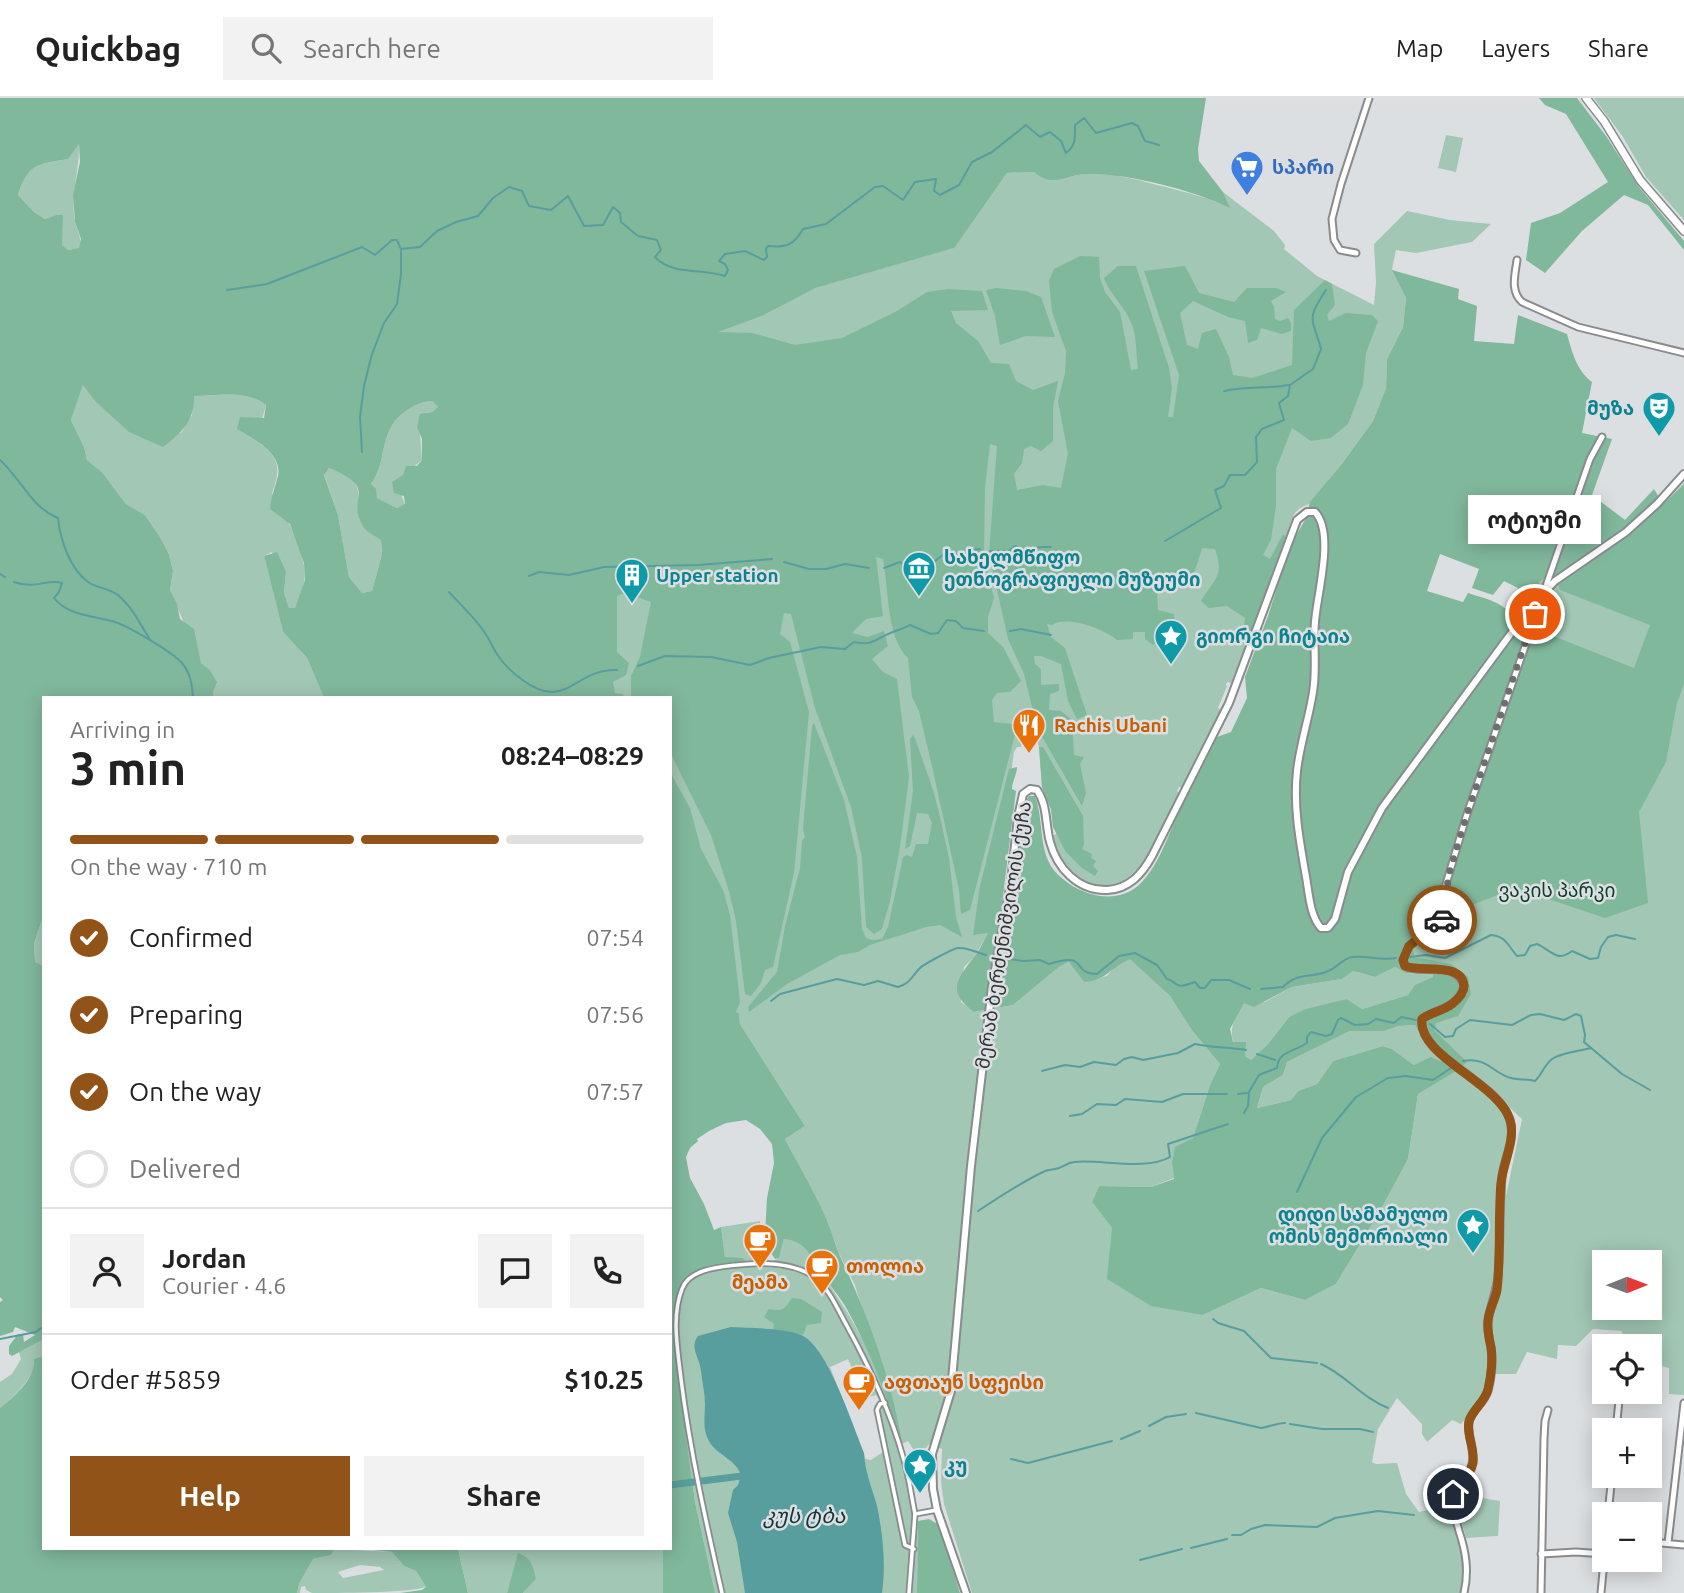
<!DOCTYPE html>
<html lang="en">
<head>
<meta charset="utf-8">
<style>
  :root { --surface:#fff; --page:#f2f2f2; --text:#222; --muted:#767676; --line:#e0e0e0; --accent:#915317 }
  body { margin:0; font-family:Ubuntu,"Noto Sans Georgian",sans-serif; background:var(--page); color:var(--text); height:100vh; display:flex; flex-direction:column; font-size:26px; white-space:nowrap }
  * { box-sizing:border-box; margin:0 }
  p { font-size:23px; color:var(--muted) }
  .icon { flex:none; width:38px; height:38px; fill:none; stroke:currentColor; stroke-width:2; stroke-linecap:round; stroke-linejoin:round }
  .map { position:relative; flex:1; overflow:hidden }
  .sheet { position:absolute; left:42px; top:598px; width:630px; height:854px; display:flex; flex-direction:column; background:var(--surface); border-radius:0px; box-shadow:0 4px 18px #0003 }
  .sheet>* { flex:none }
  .needle { width:46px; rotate:89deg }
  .tools { position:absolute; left:1592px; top:1152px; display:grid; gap:14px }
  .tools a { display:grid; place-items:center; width:70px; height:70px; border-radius:0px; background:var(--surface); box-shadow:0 4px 18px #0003; font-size:35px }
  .pin { position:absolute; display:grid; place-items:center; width:60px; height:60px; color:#fff; margin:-30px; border:4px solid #fff; border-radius:50%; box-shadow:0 2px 7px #0007 }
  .courier { position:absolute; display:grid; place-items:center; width:70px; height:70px; margin:-35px; border:5px solid #915317; border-radius:50%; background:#fff; color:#222; box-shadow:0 2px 9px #0007 }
  .bubble { position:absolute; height:49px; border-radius:0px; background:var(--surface); box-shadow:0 4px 18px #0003; font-size:23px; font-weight:700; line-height:49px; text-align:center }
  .head em { font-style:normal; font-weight:700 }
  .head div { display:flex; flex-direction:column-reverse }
  .head { display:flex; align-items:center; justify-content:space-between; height:119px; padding:0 28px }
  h1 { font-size:46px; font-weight:700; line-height:52px }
  .bar { display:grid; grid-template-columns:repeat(4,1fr); gap:10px 7px; align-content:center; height:84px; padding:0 28px }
  .bar i { height:9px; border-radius:5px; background:var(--line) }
  .bar .on { background:var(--accent) }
  .bar p { grid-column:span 4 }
  .line { display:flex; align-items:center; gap:18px; padding:0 28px; border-top:2px solid var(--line) }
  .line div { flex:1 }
  .round { display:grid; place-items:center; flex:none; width:74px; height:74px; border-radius:0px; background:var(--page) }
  ol { padding:0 28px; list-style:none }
  li { display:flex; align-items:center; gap:21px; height:77px }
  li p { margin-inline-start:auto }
  li .icon { padding:7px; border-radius:50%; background:var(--accent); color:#fff; stroke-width:4 }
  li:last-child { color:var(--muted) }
  li i { width:38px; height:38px; border:4px solid var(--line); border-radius:50% }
  .button { display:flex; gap:14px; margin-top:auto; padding:14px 28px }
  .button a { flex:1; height:80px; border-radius:0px; background:var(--accent); color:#fff; font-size:28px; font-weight:700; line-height:80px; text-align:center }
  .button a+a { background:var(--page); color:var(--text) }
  header { display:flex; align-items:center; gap:42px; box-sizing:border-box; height:98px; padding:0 35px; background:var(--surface); border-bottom:2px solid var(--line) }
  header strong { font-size:33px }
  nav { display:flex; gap:38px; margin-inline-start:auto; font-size:24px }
  .search { width:490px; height:63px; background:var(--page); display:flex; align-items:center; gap:18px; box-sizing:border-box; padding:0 24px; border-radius:0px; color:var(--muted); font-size:26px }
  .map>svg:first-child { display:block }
</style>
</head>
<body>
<header>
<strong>Quickbag</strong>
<div class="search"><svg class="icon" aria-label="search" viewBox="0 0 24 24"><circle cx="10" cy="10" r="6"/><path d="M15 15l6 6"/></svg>Search here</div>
<nav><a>Map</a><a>Layers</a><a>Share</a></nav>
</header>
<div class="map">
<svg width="1684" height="1495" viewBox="0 0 1684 1495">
  <rect width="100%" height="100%" fill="#dcdfe1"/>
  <!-- green -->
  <g fill="#a2c7b4" fill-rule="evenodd">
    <polygon points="1594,0 1684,0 1684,122 1646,79 1623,39"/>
    <polygon points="1446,37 1463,40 1456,74 1438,70"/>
    <path d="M79,45C80,72 70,97 75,123C77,134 82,139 80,150L68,152L62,147L56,117L45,121L34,114L18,97C28,66 37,66 68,61Z"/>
    <path d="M1035,74C1055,91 1064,77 1086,76C1117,75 1137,82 1166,89C1188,95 1209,100 1229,109L1223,94L1274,133L1285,147L1284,151L1317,178L1374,207L1376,184L1374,146L1407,113L1450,122L1491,126L1472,144L1416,155L1396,152L1392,171L1406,200L1403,229L1387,261L1386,290L1373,323L1341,367L1309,406L1300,410L1294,416L1286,438L1283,436L1244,543L1248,544L1234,583L1231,585L1227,584L1226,587L1227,588L1218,610L1222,612L1182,689H1179L1177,693L1179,695C1162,729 1138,805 1088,784C1069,776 1058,757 1053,738L1057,735L1053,729L1051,711L1042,689L1039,649L1033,628L1024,626L1021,649H1017L1014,654L989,834L974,859L964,869L961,904L975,914L1013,907L1059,869L1070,864L1084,884L1107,878L1117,866L1130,860L1170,898L1191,931L1220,966L1210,987L1193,1040L1172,1065L1174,1080L1151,1089L1099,1088L1092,1104L1112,1130L1203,1217L1261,1190L1305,1202L1336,1186L1380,1113L1408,1061L1418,996L1455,974L1426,928L1467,893L1458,871L1393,853L1538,532L1539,484L1553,475L1560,491L1663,406L1684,385V1297L1669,1296V1270L1650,1265V1248H1623L1622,1233L1593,1231L1576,1248L1558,1247L1557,1261L1527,1254L1516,1276H1490L1491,1252H1489L1487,1278L1479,1304L1461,1326L1452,1322L1427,1344L1422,1336V1326L1397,1300L1378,1331L1372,1364L1376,1366L1397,1365L1406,1396L1419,1414L1446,1408C1463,1432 1466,1468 1460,1495H972L944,1406L941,1384L942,1351L929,1346L926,1350L913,1351L908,1343L902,1346L908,1367L912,1362L917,1364L922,1382L912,1384L908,1369L918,1423L917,1495H715L695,1404L675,1254L676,1203L682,1184L700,1172L745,1164L725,1159L721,1129L760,1123L763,1149L770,1159L756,1160L755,1163L771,1164L779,1160L784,1141C812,1145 808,1156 821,1175C846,1210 868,1247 884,1288C890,1304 893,1323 900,1339L855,1187L839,1155L828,1124L785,1041L805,1028L740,926L739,915L670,907V600H570L530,223L764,217L816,190L953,150L1007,75ZM1510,1010L1522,1021L1506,1098L1507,1036ZM1605,1164H1650V1209H1605ZM848,1261L865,1300L876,1297L879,1302L874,1308L883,1354L871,1362L865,1361L864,1355L830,1269Z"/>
    <path d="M83,286L94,302L181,335L192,317L194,298C219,298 245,291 266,307L256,342C279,360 282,368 272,395C285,417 309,457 304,484C303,492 298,502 295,510H289L284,495L286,474L272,454L264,458L283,534L307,560L324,600H213L209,571L201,565L170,492L173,473L169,456L160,439L145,417L126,406L102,374L87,362L84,349L71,322Z"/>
    <path d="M432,303L438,309L432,314L425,315L420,336L422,362L397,383L405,407L397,410L377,400L371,386C388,363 378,336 402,316C412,308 420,304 432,303Z"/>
    <path d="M329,370C353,380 361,382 358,410L381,442L382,456L372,493L362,495L349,479L338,417L324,376Z"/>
    <polygon points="44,816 44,868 35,864 34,845"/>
    <path d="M1395,869L1407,875H1432L1433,879L1416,887L1408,897L1362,911L1347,901L1289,919L1268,946L1251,962C1224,945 1229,928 1244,904H1265L1292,889L1342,881L1353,873L1375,879Z"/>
    <polygon points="1415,927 1423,943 1442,961 1440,963 1422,964 1414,967 1392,951 1383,948 1333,963 1317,986 1298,993 1291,1002 1257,1010 1263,989 1283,977 1287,964 1350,933 1384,933 1399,928"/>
    <path d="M44,1241V1258L40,1259C32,1279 17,1297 0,1310V1284L12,1276L21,1261L19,1254Z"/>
    <polygon points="1476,1399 1500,1403 1498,1438 1466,1440 1456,1402"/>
    <path d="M335,1451L392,1454L404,1468L416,1473L426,1489C409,1495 336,1495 312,1495L306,1492L305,1488L301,1489L300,1495H297L299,1486L313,1461L331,1457ZM360,1467L380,1469L384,1472L343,1480L338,1474Z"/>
    <polygon points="458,1451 663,1451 663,1495 523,1495 536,1481 519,1456 507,1495 468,1495"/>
  </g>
  <!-- forest -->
  <g fill="#80b89c" fill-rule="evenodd">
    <path d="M0,0H1206L1198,51L1199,63L1223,94L1230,110C1193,92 1127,75 1086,76C1064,77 1055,91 1034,74L1007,75L954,150L816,190L764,217L718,234L752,235L795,247L842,240L897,213L927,194L948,191L982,193L988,212L951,213L956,225L978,243L991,265L1009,266L1016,283L1033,292L1058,283L1053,310V343L1041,353L1031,348L1024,351L1022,365L1014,376L1017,392L1043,387L1061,390L1068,356L1058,303L1065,275L1066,253L1052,214L1049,183L1054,171L1080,158L1099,159L1100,180L1105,194L1120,214L1131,272L1138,271C1136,257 1137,240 1132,227C1126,209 1110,197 1104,180L1118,168H1136L1169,270L1172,290L1168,319H1173L1179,277L1144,173L1185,168L1199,195L1234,204L1247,190H1276L1286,194L1271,203L1274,209L1275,221L1280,223L1288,220L1291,225V233L1282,236L1261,230L1257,242L1248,245L1245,223L1228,219L1193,203L1180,215L1187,247L1198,251L1202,235L1216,231L1229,259L1233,277L1252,280L1292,267L1294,212L1325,182L1332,186L1335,207L1327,217L1329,223L1346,215L1372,217L1378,223L1366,255L1363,287L1348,326L1331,340L1311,343L1292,330L1276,371V407L1271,442L1263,457L1270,461L1283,436L1286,438L1248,544L1242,542L1245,520L1227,508L1209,510L1201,503C1214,481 1225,478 1215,451L1202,450C1192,483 1193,490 1157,492L1158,512L1174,516L1175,534L1153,547L1145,541V534H1133V541L1117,542C1104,531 1067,517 1052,527L1047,526L1051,539L1065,550L1087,617L1077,621L1068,603L1061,566L1041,558H1034L1035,566L1041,571V587L1059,586V593L1050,596L1049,612L1061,613L1072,622L1074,657L1084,659L1080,666L1086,695L1082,708L1037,630L1024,576L1008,541L989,456L997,348L990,346L985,389L984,458L994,500L988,519V535L1003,549L1021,583L1010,594L997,595L992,602L994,624L1012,626L1015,636L970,812L961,816L959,792L934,677L919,613L912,599L908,560C886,539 889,491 883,461L876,459L883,518L866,521L852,535L868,539L884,533L888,548L872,561L883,574L897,581L909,679L900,749L890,803L882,831L874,836L866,829L862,760L851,709L815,610L791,516L784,515L780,536L790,544L809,614L794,775L773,869L765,872L761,885L751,898L745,896L736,823L729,793L711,737L670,654V600H633L631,598V578L640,559L651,504L625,495L617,498V554L629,565L626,577L613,584L615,595L622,596L626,600H324L307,560L283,534L264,458L277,454L286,474L284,495L289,510H295L305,482L304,465L290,426L270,411C271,399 275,390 278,378C283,356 253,340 237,331L240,319L264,320L266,307C245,291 219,298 194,298C195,322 182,335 163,349L129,334L94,302L83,287L71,322L84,349L87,362L102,374L126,406L145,417L160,439L169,456L173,473L170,492L177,506L180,521L194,531L201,565L209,571L217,584L213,594V600H44V816L34,845L35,864L44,868V1241L12,1258L9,1256V1248L18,1236H23L24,1244L35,1237L15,1229L13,1234L0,1238V1204L3,1202L0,1199ZM79,46L80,64L73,97L75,124L81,141L79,150L68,152L62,147L63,117H56L45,121L34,114L18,97C28,66 37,66 68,61ZM432,303L438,309L432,314L420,316L417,329L422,341V362L417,368H406L403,377L392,384L394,395L404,398L405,406L397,410L377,400L376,391L371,386C388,363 378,336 402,316C412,308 420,304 432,303ZM329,370C381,392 345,397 363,428C366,434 376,438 381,442L382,456L372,493L362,495L349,479L338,417L324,377Z"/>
    <polygon points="1539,0 1577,0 1606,38 1639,89 1684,143 1684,152 1648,107 1624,97 1582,133 1545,175 1526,162 1531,125 1560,115 1608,84 1566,16 1545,7"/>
    <path d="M1392,172L1459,191L1458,201L1477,208L1474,243L1514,246L1518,217L1567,236C1572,254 1577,273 1592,284L1582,335L1612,341L1592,397L1625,422L1654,391L1663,406L1684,387V586L1677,605L1666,664L1639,714L1648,805L1605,820L1516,790L1438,820L1412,849L1415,859L1451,866L1468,879L1471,896L1458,918L1436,925L1434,932L1467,964L1455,974L1418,996L1408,1061L1380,1113L1336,1186L1305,1202L1261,1190L1203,1217L1151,1208L1107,1181L1112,1130L1092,1104L1099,1088L1151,1089L1174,1081L1172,1065L1175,1049L1193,1040L1210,987L1220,966L1191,931L1170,898L1130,861C1111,869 1106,883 1084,884L1069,864L1059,869L1013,907L974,914C947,894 956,882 974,859C980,852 984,842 988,835L973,837L980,788L1009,671L1017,669C1017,677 1012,683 1012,691L1016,693L999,830L1007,827C1012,803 1015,780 1018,756C1021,737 1018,714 1029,698H1035C1044,722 1038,750 1053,771C1072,795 1113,810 1139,787C1158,769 1167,740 1178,716C1191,691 1204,665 1217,639L1231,634L1247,600L1245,579L1268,518L1291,446L1305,422L1310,404L1341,367L1373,323L1386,290L1387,261L1403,229L1406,200ZM1440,456L1479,471L1472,490L1493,497L1504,483L1518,490L1520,498L1524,500L1528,494L1534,497L1515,521C1502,503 1489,502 1468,495L1463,504L1427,493ZM1553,475L1560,492L1650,527L1634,570L1538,532L1539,484ZM1395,869L1406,875H1432L1433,879L1415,887L1408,897L1362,911L1347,901L1306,911L1289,919L1268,946L1251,962L1245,958L1246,944H1233L1230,931L1244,905L1254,909L1292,889L1342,881L1353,873L1375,879ZM1415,927L1423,943L1442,961L1440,963L1431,959L1414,967L1392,951L1383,948L1333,963L1317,986L1298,993L1291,1002L1257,1010L1263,989L1283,977L1287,964L1350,933H1384L1399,928Z"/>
    <polygon points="996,190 1026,193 1041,199 1055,239 1026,238 1000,247 995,218 986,192"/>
    <polygon points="814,625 844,702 857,759 862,831 866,840 872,842 882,841 888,829 903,759 907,757 912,759 916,746 928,746 932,725 928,716 917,715 910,748 905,751 913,693 910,641 913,637 915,640 934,695 941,723 949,760 956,819 962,839 940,827 926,829 870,847 858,854 840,857 787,886 749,914 748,909 777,874 785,828 800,770 802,743 805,739 803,731 812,628"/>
    <polygon points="1039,649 1043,649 1083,718 1084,746 1082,751 1092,756 1091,760 1096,763 1093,768 1098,773 1095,778 1082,770 1066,754 1053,729 1051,711 1042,689"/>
    <path d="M670,674L690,710L701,751L723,792L730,817L740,904L736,914L739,915L740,926L805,1028L785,1041C799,1068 815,1095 827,1122C832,1134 835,1146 840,1158C868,1218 891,1279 902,1345C887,1300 872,1257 849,1215C842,1201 830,1188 821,1175C808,1157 810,1145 784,1141L779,1160L775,1161L766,1147L765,1136L767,1100L774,1065L772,1046L760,1031L746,1022L726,1025L709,1033L697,1041L698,1043L690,1050L686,1059L690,1080L704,1106L714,1132L721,1129L725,1159L743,1160L746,1164C721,1167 703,1171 682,1184L676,1204L675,1254L695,1404L715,1495H663V1451H670Z"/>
    <path d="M792,1200L801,1201L822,1214L821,1225L807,1227L803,1237L773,1233L774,1226L764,1219L769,1211C783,1214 784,1211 792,1200Z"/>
    <path d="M44,1258V1451H335L331,1457L313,1461L299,1486L297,1495H0V1310C14,1299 36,1280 34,1261Z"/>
    <polygon points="929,1421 939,1427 960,1495 917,1495 918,1423"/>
    <polygon points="364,1451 458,1451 468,1495 400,1495 422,1492 426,1489 416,1473 404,1468 392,1454"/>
    <path d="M518,1455C532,1460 533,1468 536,1481L523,1495H507Z"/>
  </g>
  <!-- water -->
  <path fill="#599e9e" d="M731,1229C750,1230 785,1230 801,1237C827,1247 853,1328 864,1355C865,1374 872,1390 877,1408C883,1436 886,1467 882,1495H745L737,1444L728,1415L733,1392L738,1387L741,1377C735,1360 717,1358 709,1343C702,1331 705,1319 705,1306C705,1295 702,1284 701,1273C700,1260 689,1250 698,1238Z"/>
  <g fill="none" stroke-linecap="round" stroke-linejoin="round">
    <!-- stream -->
    <g stroke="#599e9e" stroke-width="2">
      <path d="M227,192L267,186L362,149L375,157L392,142H397L401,151L420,149L437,133L456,124L478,118L493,100L509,89L522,93L529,108L551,112L568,98L584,128L603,127L613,109L620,115L621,124L638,138L657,142L661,152L655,159C673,178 702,170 725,178L728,172L725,166L719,163L725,156L745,153L764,162L767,159L766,151L768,148C786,150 794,147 803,131L826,126L875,89L883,88L903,102L915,84L936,81L934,93L940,97L959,87L972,64L992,54L1026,27L1040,39L1050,34L1061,43L1066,55C1076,48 1075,39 1075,27L1084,20L1096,35L1132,25L1138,28L1145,43L1159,47"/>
      <path d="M1224,293C1246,288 1267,291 1289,287"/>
      <polyline points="362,354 360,319 364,288 372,256 384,225 397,206 401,176 401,153"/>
      <path d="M0,362C21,381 31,409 58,420C60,441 70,471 88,484C96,490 109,490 118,497C132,509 141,527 150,542"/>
      <path d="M1165,443L1221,410L1215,392L1224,388L1230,377H1245L1257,364L1256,339L1262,331L1284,322L1279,305L1288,298L1290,287L1313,271L1321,251C1312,219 1306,222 1326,192"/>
      <polyline points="990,453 1009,453 1015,448 1033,454 1039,449 1051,449"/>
      <polyline points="784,464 809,471 826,471 845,466 869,470"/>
      <polyline points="884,470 900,464 908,471 916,469 920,461 935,463 944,456 956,461 972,452 980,451"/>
      <polyline points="0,476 5,479"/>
      <polyline points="529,478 539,474 569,477 604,469 698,467 772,461"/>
      <path d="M14,484C36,492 48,480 62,485L59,494L54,500C67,517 93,518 112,523C127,527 172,554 182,565C191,576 192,587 193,600"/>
      <path d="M449,494C461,507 475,520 485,535C490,542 493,551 499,559C509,573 533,594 552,594C575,593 585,571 617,572"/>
      <polyline points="1010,533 1021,531 1051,537"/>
      <path d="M638,568L665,558L711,559L750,567L769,560L821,549L845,551L854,544C867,547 871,545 882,539C890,534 901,532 910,527L931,536L938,535L947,522L956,523L963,530L984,533"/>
      <path d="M1410,859L1426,857L1445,860L1491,837C1506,838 1508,848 1517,858L1525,857L1530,848L1537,846C1551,852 1557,865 1572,853L1590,861L1598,860L1601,849L1608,839L1616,837L1635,841"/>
      <path d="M1002,860L1023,863L1040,862L1049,866C1090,853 1070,876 1097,876L1119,858L1135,855L1157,867L1167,881C1173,882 1173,885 1178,887C1183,890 1189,885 1195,884L1200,890H1205L1211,882H1229L1250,891"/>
      <path d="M1261,891L1283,889C1299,873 1311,881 1328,873C1337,870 1342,861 1352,859C1366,857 1381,863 1396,860"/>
      <path d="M771,903L780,896L837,881L864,887L878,883L898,889C910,885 911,880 919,871C922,867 954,850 958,850C967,849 978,855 986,857"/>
      <polyline points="1430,926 1445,939 1453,938 1456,931 1470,922 1512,927 1531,917 1540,916 1564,922 1576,916 1581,918 1585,937 1584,944 1622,976 1650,992"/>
      <polyline points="1257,956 1275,962"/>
      <path d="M1463,963C1486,958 1494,976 1511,980C1519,982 1527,981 1535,983C1542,976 1545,966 1552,961C1562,954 1580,953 1591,950"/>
      <path d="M1042,973L1065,967L1080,969L1094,964L1116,967L1124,961L1132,959L1143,962L1178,955L1195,946C1213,950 1228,949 1246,952"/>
      <polyline points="1238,996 1247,995"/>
      <path d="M1244,1015L1248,1008L1249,994L1259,977L1277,970C1278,953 1294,954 1307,945V939L1311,934L1326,938L1332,936L1338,922L1341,920L1355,927L1368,926L1376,921L1394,925L1401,919L1416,922"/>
      <polyline points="1070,1018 1082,1016 1097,1006 1116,1007 1125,1001 1162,1004 1183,996 1227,996"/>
      <polyline points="1297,1094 1322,1040 1356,999 1388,980 1406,978 1433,982 1451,970"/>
      <path d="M978,1113C999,1099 1020,1085 1043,1074C1048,1071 1054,1072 1059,1070C1064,1068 1067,1065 1074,1064C1100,1061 1146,1073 1170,1059L1168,1046L1228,1026"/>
      <polyline points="1213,1221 1218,1225 1244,1233 1271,1260 1317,1265"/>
      <polyline points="0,1241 36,1234 44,1228"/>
      <path d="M1321,1266C1346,1277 1362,1300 1388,1310"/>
      <path d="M1196,1315L1261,1330C1270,1329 1276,1325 1285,1325"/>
      <polyline points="1290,1326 1322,1331 1360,1331 1373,1334"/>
      <polyline points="1149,1328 1166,1319 1186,1316"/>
      <polyline points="1121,1341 1140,1333"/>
      <polyline points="1011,1361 1028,1365 1112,1343"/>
      <polyline points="1232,1437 1241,1437 1251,1431 1265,1427 1317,1429 1335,1420 1378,1413 1414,1417"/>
      <polyline points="1191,1450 1227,1441"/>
      <polyline points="1140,1462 1182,1451"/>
    </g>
    <!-- canal -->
    <polyline stroke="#599e9e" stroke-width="7" points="670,1387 742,1378"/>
    <defs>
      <g id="pedestrian">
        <polyline points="885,1305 880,1306 877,1312 905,1447 914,1451"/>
        <path d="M722,1495C706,1424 690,1353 681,1281C678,1253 671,1219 682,1191C689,1171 719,1169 737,1167C762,1164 793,1164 814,1179C829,1190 838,1212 847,1228C870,1270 890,1312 903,1359C909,1377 911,1397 915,1416"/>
        <polyline points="909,1495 915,1416 937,1412"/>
      </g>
      <g id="minor">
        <polyline points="1356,155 1340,152 1334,142 1332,121 1341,86 1369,0"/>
        <path d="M1517,162C1515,177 1510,193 1522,204L1578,229L1684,255"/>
        <polyline points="1616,1332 1620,1293"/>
        <polyline points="1608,1416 1612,1377"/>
        <polyline points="1650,1444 1684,1447"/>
        <polyline points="1668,1445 1684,1305"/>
        <polyline points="1541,1456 1576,1454 1604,1456"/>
        <path d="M1464,1495C1469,1473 1466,1454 1459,1433C1457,1423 1450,1412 1452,1402C1453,1387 1469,1381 1472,1366C1476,1352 1467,1339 1469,1325C1471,1312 1484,1306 1488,1293C1491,1281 1493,1264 1491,1251C1490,1242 1487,1235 1488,1225C1489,1210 1496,1195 1498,1179C1501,1145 1499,1112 1502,1078C1504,1061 1514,1044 1511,1026C1504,985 1416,959 1422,921C1438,910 1460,910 1464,887C1453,861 1425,878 1405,868L1403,862L1409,848L1442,822L1446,813V786L1467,716L1590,361L1602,339"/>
        <polyline points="1541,1495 1544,1340 1545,1323 1548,1312"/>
        <polyline points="1601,1495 1605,1452"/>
      </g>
      <path id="tertiary" d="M966,1495L937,1412L933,1391L932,1356L951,1293L971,1068L992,889L1011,784L1018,719L1023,696L1030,691L1037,692C1048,708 1045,726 1050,744C1057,770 1078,793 1107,792C1129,791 1142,776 1152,758L1229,605L1297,422L1307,414H1315C1335,435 1317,496 1315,524C1313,547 1317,570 1313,594C1309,620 1300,646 1297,673C1293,708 1300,745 1306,779C1309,796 1310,818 1321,830H1328L1335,821L1348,774L1382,710L1532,507L1555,483L1626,434L1657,406L1684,376"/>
      <polyline id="secondary" points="1586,0 1604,23 1640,82 1684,133"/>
    </defs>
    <!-- pedestrian casing -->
    <use href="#pedestrian" stroke="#898b8d" stroke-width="7"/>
    <!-- minor casing -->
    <use href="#minor" stroke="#898b8d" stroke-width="9"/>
    <!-- tertiary casing -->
    <use href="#tertiary" stroke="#898b8d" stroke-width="10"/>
    <!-- secondary casing -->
    <use href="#secondary" stroke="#898b8d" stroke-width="10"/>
    <!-- pedestrian -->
    <use href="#pedestrian" stroke="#fff" stroke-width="3.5"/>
    <!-- minor -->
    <use href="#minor" stroke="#fff" stroke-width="5"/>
    <!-- tertiary -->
    <use href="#tertiary" stroke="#fff" stroke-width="6"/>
    <!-- secondary -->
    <use href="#secondary" stroke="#fff" stroke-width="7"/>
  </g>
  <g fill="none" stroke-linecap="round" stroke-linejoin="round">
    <!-- done -->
    <polyline stroke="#6e6f71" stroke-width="7" stroke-dasharray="0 12.6" points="1442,822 1446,813 1448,779 1467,716 1535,516"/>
    <!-- route -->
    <path stroke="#915317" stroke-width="9" d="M1442,822L1409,848L1403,862L1405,868C1420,875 1462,863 1464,888C1464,895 1457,902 1452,906C1443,913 1431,914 1422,921C1417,958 1499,985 1510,1022C1516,1042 1503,1065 1501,1085C1498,1120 1501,1156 1497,1192C1495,1202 1489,1212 1488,1222C1487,1232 1489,1240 1491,1249C1493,1261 1491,1279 1488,1291C1485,1304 1473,1311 1469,1323C1466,1337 1475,1350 1473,1365C1470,1379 1459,1384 1453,1396"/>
  </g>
  <!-- icons -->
  <defs>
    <symbol id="supermarket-pin" viewBox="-11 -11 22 30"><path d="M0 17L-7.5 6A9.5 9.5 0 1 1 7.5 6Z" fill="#3f7fe0" stroke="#dcdfe1"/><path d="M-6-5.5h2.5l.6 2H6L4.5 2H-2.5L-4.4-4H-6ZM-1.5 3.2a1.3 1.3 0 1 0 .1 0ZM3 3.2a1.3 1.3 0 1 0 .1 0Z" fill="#fff"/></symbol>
    <symbol id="theatre-pin" viewBox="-11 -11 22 30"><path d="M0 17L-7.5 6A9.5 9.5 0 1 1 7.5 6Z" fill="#0f9aa8" stroke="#dcdfe1"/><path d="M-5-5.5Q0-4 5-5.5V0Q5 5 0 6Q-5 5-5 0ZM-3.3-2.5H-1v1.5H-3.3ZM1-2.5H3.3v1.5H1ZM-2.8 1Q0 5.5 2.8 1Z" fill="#fff"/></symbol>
    <symbol id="museum-pin" viewBox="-11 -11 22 30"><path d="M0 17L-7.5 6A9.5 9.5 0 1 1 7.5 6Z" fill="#0f9aa8" stroke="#dcdfe1"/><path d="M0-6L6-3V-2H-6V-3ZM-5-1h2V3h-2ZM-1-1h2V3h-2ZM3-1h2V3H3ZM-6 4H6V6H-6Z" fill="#fff"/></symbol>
    <symbol id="building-pin" viewBox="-11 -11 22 30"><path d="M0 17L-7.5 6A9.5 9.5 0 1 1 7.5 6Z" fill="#0f9aa8" stroke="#dcdfe1"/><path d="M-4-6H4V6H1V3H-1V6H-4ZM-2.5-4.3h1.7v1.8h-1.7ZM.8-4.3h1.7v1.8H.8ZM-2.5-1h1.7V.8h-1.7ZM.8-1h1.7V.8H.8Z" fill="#fff"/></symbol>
    <symbol id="sight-pin" viewBox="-11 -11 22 30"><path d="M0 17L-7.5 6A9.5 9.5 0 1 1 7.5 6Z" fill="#0f9aa8" stroke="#dcdfe1"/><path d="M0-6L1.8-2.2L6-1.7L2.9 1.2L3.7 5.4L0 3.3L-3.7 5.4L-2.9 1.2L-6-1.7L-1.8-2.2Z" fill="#fff"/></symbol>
    <symbol id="restaurant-pin" viewBox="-11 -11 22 30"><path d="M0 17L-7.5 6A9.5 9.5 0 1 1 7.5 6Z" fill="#e8710a" stroke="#dcdfe1"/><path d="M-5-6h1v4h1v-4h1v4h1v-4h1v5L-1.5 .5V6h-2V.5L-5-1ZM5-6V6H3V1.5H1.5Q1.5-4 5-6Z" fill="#fff"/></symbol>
    <symbol id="cafe-pin" viewBox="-11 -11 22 30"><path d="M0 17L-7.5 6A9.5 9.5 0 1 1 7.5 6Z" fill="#e8710a" stroke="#dcdfe1"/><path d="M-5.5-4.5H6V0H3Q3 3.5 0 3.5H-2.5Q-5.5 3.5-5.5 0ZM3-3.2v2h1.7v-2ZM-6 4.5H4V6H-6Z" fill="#fff"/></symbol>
  </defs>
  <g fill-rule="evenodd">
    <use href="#supermarket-pin" x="1228" y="50" width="38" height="52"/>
    <use href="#theatre-pin" x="1640" y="291" width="38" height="52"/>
    <use href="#museum-pin" x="900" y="451" width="38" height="52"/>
    <use href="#building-pin" x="613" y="458" width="38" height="52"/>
    <use href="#sight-pin" x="1152" y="519" width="38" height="52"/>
    <use href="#restaurant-pin" x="1010" y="608" width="38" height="52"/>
    <use href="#sight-pin" x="1454" y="1108" width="38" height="52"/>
    <use href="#cafe-pin" x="741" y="1123" width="38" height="52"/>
    <use href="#cafe-pin" x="803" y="1149" width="38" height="52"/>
    <use href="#cafe-pin" x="840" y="1265" width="38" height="52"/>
    <use href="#sight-pin" x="901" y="1348" width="38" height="52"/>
  </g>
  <g text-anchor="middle" stroke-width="5" stroke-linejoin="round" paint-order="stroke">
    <!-- shop labels -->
    <g font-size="19" font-weight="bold" fill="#366cbe" stroke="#dcdfe1" text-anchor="start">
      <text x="1272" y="76">სპარი</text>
    </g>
    <!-- culture labels -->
    <g font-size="19" font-weight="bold" fill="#0d838f" stroke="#dcdfe1" text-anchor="start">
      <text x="1634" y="317" text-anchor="end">მუზა</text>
      <text x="944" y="466">სახელმწიფო<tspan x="944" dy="22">ეთნოგრაფიული მუზეუმი</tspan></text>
      <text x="656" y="484">Upper station</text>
      <text x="1196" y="545">გიორგი ჩიტაია</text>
      <text x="1448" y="1123" text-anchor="end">დიდი სამამულო<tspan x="1448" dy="22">ომის მემორიალი</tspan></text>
      <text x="944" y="1374">კუ</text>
    </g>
    <!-- food labels -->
    <g font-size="19" font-weight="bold" fill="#c56008" stroke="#dcdfe1" text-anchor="start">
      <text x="1054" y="634">Rachis Ubani</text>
      <text x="846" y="1175">თოლია</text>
      <text x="760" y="1191" text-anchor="middle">მეამა</text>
      <text x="884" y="1291">აფთაუნ სფეისი</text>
    </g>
    <!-- park labels -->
    <g font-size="19" fill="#0d3c29" stroke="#dcdfe1">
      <text x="1557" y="799">ვაკის პარკი</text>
    </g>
    <!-- street labels -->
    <g font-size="19" fill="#323334" stroke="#dcdfe1">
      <text transform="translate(1003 837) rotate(-81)" y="7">მერაბ ბერძენიშვილის ქუჩა</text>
    </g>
    <!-- water labels -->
    <g font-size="21" font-style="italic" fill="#133636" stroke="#dcdfe1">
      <text x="804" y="1425">კუს ტბა</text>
    </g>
  </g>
</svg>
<div class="tools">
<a><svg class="needle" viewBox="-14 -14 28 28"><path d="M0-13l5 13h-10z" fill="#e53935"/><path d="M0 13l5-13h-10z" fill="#767676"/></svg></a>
<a><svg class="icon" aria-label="locate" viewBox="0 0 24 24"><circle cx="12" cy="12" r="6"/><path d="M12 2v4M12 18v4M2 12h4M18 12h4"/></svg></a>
<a>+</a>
<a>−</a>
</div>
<div class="pin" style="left:1535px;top:516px;background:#ea580c"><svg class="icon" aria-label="bag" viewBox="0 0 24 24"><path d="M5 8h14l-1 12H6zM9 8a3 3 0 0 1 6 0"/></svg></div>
<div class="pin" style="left:1453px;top:1396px;background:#1f2937"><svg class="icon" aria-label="home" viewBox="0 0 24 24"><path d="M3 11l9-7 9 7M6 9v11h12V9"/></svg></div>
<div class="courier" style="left:1442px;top:822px"><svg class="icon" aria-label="car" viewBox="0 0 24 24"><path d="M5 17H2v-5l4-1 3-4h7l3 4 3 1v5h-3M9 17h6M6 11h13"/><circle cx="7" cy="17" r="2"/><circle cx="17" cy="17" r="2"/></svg></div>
<div class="bubble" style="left:1468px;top:397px;width:133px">ოტიუმი</div>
<section class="sheet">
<div class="head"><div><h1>3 min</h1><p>Arriving in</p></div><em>08:24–08:29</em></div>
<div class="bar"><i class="on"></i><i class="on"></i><i class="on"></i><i></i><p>On the way · 710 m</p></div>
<ol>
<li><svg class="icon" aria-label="check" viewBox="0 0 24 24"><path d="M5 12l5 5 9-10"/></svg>Confirmed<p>07:54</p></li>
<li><svg class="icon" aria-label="check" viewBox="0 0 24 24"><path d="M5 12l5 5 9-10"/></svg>Preparing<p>07:56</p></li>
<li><svg class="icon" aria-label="check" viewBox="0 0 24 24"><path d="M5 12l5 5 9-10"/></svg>On the way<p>07:57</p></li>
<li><i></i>Delivered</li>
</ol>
<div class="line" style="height:126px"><a class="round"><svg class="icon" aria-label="person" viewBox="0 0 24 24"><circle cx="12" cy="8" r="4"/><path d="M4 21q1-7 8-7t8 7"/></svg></a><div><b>Jordan</b><p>Courier · 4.6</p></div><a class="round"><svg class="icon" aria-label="chat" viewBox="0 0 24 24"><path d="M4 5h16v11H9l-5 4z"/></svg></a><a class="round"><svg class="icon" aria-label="phone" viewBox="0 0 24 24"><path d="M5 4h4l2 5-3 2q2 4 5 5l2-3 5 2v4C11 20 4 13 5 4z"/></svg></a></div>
<div class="line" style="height:91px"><div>Order #5859</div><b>$10.25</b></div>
<div class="button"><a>Help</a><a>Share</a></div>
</section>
</div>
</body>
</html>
